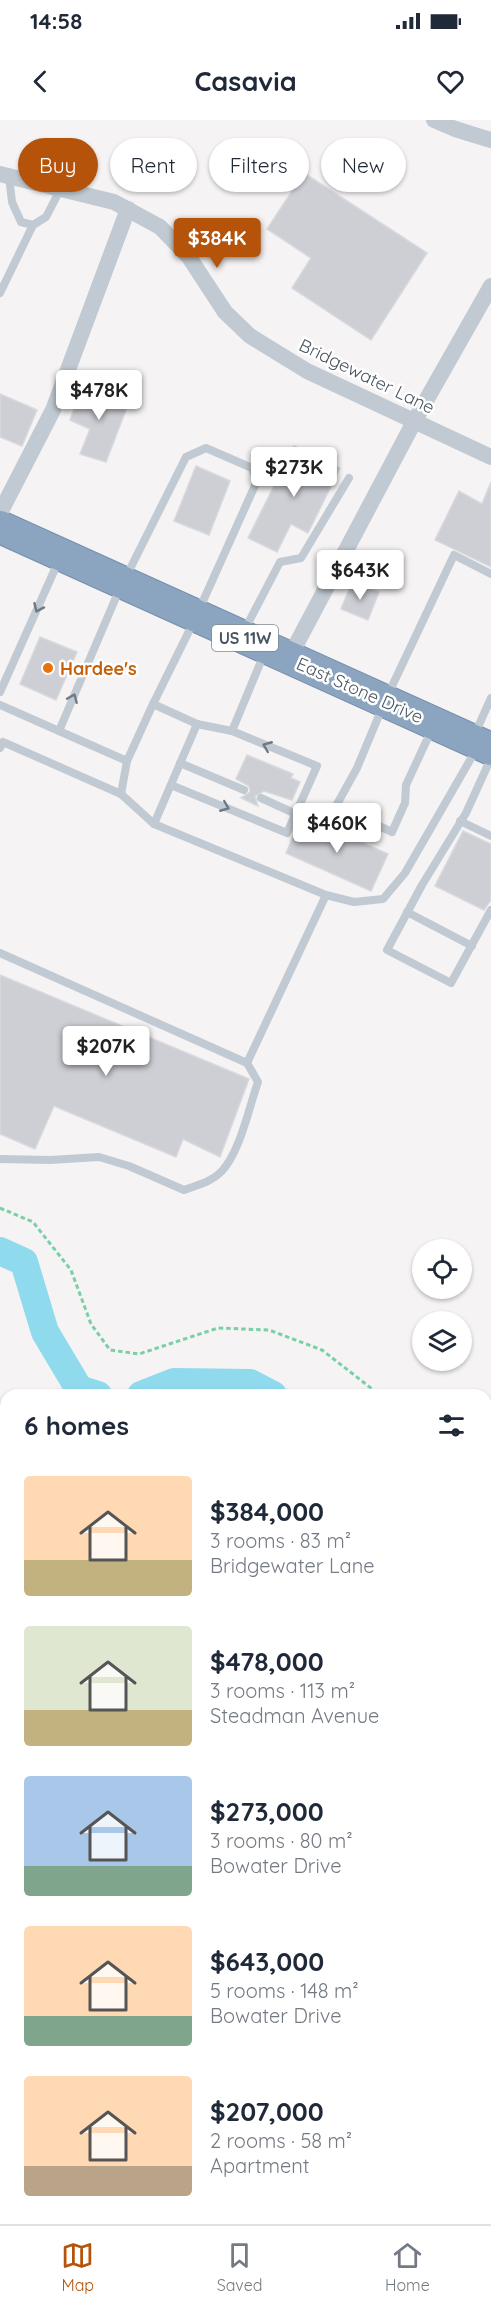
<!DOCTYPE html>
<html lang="en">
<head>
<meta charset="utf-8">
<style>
  :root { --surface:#fff; --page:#f2f2f3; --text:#1f2937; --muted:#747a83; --line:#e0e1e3; --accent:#b45309 }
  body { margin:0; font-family:Quicksand,sans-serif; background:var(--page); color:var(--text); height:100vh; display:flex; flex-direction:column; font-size:22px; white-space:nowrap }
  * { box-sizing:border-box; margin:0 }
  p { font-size:20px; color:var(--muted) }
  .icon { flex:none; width:33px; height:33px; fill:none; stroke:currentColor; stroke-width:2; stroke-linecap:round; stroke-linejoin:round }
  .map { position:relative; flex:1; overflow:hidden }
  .details { position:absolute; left:0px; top:1269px; width:492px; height:836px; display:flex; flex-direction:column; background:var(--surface); border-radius:18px 18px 0 0; box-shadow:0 2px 4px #0004 }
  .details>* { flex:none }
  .banner { position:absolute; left:18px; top:18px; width:456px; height:54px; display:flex; gap:12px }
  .controls { position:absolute; left:412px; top:1119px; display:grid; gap:12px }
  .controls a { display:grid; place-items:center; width:60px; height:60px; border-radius:50%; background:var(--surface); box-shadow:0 2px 4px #0004; font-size:30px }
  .price { position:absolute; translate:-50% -51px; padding:0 14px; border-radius:6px; background:#fff; color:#222; font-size:20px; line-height:39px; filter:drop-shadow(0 2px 3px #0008) }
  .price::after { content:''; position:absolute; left:50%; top:36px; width:18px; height:14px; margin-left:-9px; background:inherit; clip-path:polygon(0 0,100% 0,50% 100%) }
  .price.on { background:var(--accent); color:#fff }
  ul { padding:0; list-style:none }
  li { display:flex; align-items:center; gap:18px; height:150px; padding:0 24px }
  li span { display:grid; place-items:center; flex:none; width:168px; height:120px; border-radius:6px; color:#555 }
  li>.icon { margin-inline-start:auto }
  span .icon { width:72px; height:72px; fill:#fffc; stroke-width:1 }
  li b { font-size:26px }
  h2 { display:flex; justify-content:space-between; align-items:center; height:72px; padding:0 24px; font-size:26px }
  .pill { padding:0 21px; border-radius:27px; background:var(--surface); box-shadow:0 2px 4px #0004; font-size:21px; line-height:54px }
  .pill.on { background:var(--accent); color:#fff }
  .status { display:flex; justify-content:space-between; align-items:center; height:42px; padding:0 30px; background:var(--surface); direction:ltr }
  .status svg { height:16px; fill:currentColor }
  header { display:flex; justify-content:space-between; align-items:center; height:78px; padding:0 24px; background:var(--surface); font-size:27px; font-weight:800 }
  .dock { display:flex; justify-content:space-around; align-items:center; height:84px; border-top:2px solid var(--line); background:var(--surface); font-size:16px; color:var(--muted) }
  .dock a { display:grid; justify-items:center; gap:3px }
  .dock .on { color:var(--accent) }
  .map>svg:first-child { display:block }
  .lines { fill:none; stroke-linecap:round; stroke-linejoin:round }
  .river { stroke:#90daee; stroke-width:28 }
  .building { fill:#cdcfd5; stroke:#d7d9de; stroke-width:1.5 }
  .highway-casing { stroke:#7690ad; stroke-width:34 }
  .path { stroke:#7ad0a6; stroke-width:3; stroke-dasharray:4.5 3; stroke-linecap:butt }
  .lane { stroke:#c1cad2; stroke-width:8 }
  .street { stroke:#c1cad2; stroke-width:16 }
  .highway { stroke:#8ba5c1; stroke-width:32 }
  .oneway { stroke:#6e7983 }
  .food-dot { fill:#e8710a; stroke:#fff; stroke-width:2 }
  .labels { text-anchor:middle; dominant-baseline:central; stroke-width:5; stroke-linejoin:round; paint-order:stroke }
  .shield { fill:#fff; stroke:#808990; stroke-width:1.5 }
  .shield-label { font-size:16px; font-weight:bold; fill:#4a5661 }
  .street-label { font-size:18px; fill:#4a5661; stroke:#fff }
  .food-label { font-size:18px; font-weight:bold; fill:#c56008; stroke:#fff; text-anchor:start }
</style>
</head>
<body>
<div class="status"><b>14:58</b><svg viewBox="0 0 49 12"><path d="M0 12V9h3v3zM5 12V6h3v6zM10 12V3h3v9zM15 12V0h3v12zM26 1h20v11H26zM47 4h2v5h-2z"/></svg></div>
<header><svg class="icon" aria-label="back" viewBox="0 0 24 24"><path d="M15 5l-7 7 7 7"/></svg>Casavia<svg class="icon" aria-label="heart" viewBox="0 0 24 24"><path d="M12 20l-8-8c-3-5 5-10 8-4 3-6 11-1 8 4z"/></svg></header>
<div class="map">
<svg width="491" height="2104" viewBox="0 0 491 2104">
  <rect width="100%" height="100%" fill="#f5f3f3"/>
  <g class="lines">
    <g class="river">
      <path d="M0,1131l24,11 21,70 34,57 19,6"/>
      <path d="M141,1275l33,-13 76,1 23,12"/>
      <path d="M486,1662l5,3"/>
    </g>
  </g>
  <g class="building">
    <path d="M304,53l123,80 -56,87 -79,-52 19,-30 -44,-29z"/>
    <path d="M83,264l46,18 -23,60 -26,-8 10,-25 -20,-9z"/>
    <path d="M0,274l37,16 -15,36 -22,-9z"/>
    <path d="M294,326l46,22 -32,65 -17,-9 -14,28 -29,-14z"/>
    <path d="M196,346l34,15 -21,54 -35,-14z"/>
    <path d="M491,362v85l-56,-27 24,-49 23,13z"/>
    <path d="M352,462l27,10 -11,28 -27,-11z"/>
    <path d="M40,517l37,15 -21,48 -36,-16z"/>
    <path d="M247,635l46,19 -2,4 9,4 -8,18 -28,-9 -9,5 3,10 -17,-8 9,-6 -1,-6 -13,-7z"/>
    <path d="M302,696l86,38 -17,37 -85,-38z"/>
    <path d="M463,711l28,13v56l-7,10 -49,-24z"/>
    <path d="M0,855l249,104 -29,78 -37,-18 -7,18 -122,-51 -19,43 -35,-15z"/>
  </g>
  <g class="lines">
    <defs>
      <path id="highway" d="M0,407l491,222"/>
    </defs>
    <use href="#highway" class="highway-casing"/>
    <g class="path">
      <path d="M0,1088l33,14 38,48 20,54 19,26 29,4 79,-26 51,2 53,20 58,45"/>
      <path d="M486,1595l5,3"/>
    </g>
    <g class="lane">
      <path d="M9,56l3,26 9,20 12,3 13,-8 15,-29"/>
      <path d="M0,173l33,-68"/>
      <path d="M126,457l60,-120 20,-9 46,20 5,13 -58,129"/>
      <path d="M194,501l-41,83 44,20 35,7 32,-77"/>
      <path d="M244,511l36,-69 21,-4 48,-80"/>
      <path d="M0,572l59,-132"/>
      <path d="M0,585l59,26 61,-143"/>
      <path d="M432,609l-26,56 -1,18 -13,29 -56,-26 21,-38 28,-67 69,-146 37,19"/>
      <path d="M59,611l68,30"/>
      <path d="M474,616l17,-38"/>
      <path d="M0,628l3,-6 118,52 6,-33 26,-57"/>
      <path d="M491,638l-25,55 -44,72 -35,65 64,33 40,-73"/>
      <path d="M180,643l64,27"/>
      <path d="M171,665l116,48 30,-67 -85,-35"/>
      <path d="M121,674l33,30 172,71 -79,168"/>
      <path d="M261,678l35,16"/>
      <path d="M460,701l31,15"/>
      <path d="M154,704l43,-100"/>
      <path d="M326,775l28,7 29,-3 22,-26 72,-125"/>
      <path d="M407,792l65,34"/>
      <path d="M0,833l247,110 11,19c-9,25 -18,71 -37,90 -10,10 -24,13 -37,18l-55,-24 -30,-9 -49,3 -50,-1"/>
    </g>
    <g class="street">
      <path d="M434,0l21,9 36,11"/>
      <path d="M0,54l114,28 46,25 29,30 36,55 25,24 57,35 184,86"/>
      <path d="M0,393l53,-103 75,-201"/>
      <path d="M289,538l126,-238 76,-134"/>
    </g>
    <use href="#highway" class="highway"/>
  </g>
  <defs><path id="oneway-chevron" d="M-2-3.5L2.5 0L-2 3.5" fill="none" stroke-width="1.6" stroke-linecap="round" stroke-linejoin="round" transform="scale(1.5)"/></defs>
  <g class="oneway">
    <use href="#oneway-chevron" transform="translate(38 488) rotate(114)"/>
    <use href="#oneway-chevron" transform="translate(73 578) rotate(-67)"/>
    <use href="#oneway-chevron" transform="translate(267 626) rotate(-158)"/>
    <use href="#oneway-chevron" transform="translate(225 687) rotate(22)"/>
  </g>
  <circle class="food-dot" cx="48" cy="548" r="6"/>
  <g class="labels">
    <rect class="shield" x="212" y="505" width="66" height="26" rx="4.5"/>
    <g class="shield-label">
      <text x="245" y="518">US 11W</text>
    </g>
    <g class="street-label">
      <text transform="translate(367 256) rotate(26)">Bridgewater Lane</text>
      <text transform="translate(360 570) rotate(24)">East Stone Drive</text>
    </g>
    <g class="food-label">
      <text x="60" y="548">Hardee's</text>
    </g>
  </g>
</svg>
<div class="controls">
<a><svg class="icon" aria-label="locate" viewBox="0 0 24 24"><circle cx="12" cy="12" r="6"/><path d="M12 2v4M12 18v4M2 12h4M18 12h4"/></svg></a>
<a><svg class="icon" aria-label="layers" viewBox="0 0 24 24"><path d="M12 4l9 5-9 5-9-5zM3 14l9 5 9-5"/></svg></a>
</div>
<b class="price on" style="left:217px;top:149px">$384K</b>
<b class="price" style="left:99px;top:301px">$478K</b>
<b class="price" style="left:294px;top:378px">$273K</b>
<b class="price" style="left:360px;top:481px">$643K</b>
<b class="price" style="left:337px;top:734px">$460K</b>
<b class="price" style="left:106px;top:957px">$207K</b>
<div class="banner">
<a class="pill on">Buy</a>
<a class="pill">Rent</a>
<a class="pill">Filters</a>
<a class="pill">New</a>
</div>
<section class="details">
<h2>6 homes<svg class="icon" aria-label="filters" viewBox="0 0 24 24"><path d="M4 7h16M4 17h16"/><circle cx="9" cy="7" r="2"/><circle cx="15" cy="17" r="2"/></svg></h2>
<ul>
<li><span style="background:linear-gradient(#ffd9b3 70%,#c2b280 0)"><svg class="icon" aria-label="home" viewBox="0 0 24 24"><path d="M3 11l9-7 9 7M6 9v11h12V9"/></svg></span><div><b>$384,000</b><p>3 rooms · 83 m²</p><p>Bridgewater Lane</p></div></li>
<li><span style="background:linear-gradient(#dfe7d0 70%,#c2b280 0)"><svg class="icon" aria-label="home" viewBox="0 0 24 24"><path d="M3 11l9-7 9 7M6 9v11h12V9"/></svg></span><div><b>$478,000</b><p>3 rooms · 113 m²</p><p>Steadman Avenue</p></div></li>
<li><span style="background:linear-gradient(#a9c7e8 75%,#7fa58c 0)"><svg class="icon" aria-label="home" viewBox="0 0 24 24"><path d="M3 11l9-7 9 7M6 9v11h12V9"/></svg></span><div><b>$273,000</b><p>3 rooms · 80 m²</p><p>Bowater Drive</p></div></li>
<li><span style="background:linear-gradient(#ffd9b3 75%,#7fa58c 0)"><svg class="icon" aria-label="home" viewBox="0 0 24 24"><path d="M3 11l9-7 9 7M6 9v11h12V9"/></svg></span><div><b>$643,000</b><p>5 rooms · 148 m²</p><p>Bowater Drive</p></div></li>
<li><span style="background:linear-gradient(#ffd9b3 75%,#b9a48a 0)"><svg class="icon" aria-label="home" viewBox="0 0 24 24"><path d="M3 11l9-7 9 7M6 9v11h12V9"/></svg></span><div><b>$207,000</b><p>2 rooms · 58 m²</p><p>Apartment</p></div></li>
</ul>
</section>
</div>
<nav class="dock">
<a class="on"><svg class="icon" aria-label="map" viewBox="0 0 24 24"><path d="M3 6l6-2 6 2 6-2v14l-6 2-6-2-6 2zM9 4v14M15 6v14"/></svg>Map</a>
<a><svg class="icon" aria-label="saved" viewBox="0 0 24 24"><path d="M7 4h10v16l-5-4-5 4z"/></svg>Saved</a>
<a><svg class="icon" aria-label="home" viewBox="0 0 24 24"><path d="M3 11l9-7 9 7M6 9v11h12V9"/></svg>Home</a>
</nav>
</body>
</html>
